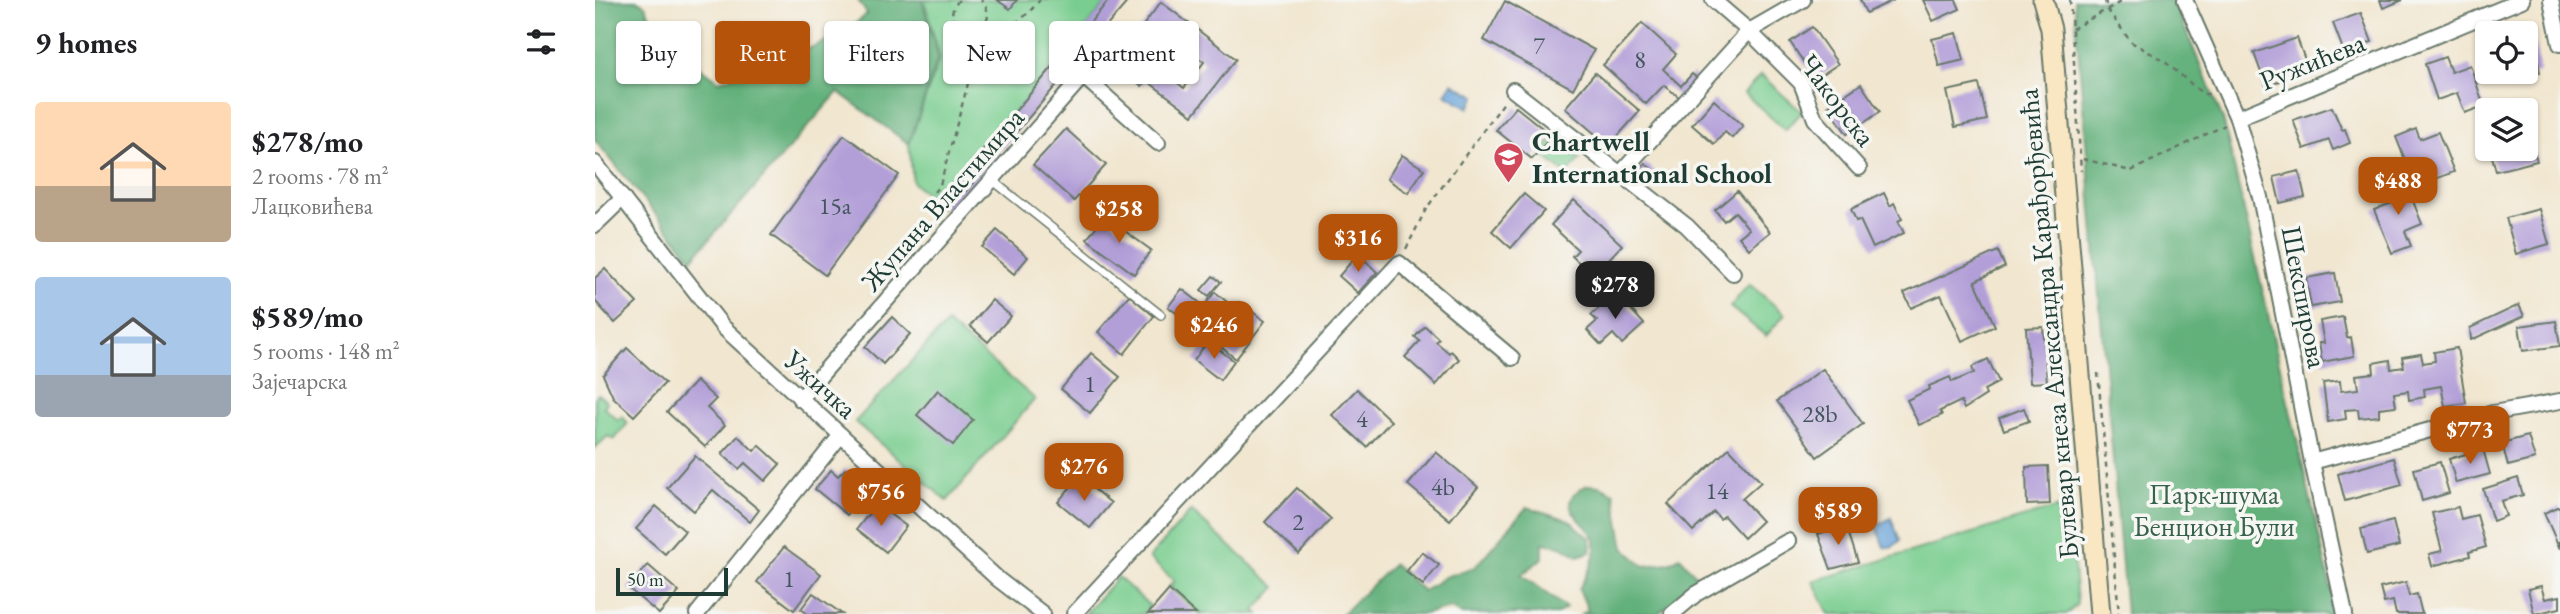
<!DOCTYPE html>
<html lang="en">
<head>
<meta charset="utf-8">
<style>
  :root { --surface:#fff; --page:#f6f6f6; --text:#202124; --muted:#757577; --accent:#b45309 }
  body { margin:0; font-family:"EB Garamond",serif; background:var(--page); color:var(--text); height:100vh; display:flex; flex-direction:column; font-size:26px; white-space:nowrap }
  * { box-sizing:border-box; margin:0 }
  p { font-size:23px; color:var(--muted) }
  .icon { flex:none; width:38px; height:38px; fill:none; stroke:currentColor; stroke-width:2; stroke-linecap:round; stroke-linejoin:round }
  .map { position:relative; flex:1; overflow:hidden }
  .details { display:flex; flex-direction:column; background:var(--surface); width:595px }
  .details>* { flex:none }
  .top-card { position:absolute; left:21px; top:21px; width:665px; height:63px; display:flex; gap:14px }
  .fabs { position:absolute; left:1880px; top:21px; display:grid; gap:14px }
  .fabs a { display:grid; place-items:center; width:63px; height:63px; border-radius:7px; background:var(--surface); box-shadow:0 2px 5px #0004; font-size:35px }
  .scale { position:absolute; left:21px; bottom:18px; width:112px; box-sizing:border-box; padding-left:7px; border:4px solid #1f3d34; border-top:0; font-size:19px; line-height:24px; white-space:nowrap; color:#1f3d34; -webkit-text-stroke:5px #f6f6f2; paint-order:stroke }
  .price { position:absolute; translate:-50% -60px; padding:0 16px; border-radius:14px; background:var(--accent); color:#fff; font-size:23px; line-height:46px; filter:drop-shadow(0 2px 4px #0008) }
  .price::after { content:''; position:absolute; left:50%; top:42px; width:21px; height:16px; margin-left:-10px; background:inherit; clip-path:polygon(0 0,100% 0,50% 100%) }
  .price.current { background:#222; color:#fff }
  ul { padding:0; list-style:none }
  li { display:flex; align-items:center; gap:21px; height:175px; padding:0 35px }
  li span { display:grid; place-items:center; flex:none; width:196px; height:140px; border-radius:7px; color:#555 }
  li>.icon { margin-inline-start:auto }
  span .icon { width:84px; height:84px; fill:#fffc; stroke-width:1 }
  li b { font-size:30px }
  h2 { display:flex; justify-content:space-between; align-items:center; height:84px; padding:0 35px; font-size:30px }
  .tag { padding:0 24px; border-radius:7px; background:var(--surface); box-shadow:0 2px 5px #0004; font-size:24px; line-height:63px }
  .tag.current { background:var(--accent); color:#fff }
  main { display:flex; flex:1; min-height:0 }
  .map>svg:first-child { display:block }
  .green { fill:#79cd8f; stroke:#4c8562; stroke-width:2 }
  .forest { fill:#62b07a; stroke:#407657; stroke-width:2 }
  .water { fill:#6aa4d9; stroke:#447086; stroke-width:2 }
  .building { fill:#b29fd8; fill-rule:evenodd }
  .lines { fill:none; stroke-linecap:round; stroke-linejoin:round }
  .lane-casing { stroke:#68786a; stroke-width:10 }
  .street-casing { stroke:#68786a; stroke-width:18 }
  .secondary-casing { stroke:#68786a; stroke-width:23 }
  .path { stroke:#68786a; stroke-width:2.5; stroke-dasharray:5 5; stroke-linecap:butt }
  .lane { stroke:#fff; stroke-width:7 }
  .street { stroke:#fff; stroke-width:14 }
  .secondary { stroke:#f9e7c3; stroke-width:19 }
  .labels { text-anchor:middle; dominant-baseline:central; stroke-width:7; stroke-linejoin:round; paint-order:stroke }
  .number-label { font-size:24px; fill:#44565d }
  .street-label { font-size:28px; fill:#1f3d34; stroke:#f6f6f2 }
  .poi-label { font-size:28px; font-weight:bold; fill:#1f3d34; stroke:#f6f6f2; text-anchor:start }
  .park-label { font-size:28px; fill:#36614b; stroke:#f6f6f2 }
</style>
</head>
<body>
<main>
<section class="details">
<h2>9 homes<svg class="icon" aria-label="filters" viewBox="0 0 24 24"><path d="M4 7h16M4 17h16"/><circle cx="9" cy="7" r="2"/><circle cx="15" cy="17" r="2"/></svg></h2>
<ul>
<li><span style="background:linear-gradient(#ffd9b3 60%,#b9a48a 0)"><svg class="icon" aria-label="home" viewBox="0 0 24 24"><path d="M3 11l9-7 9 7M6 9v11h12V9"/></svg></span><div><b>$278/mo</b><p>2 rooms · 78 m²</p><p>Лацковићева</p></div></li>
<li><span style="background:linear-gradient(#a9c7e8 70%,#9aa5b1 0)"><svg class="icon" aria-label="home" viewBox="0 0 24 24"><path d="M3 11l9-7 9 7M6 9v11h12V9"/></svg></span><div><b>$589/mo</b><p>5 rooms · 148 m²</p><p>Зајечарска</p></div></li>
</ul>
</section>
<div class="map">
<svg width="1965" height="614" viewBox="0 0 1965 614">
  <rect width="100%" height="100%" fill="#f6f6f2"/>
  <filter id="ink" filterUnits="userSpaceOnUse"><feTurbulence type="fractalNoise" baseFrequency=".0143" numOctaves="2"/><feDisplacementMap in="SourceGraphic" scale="14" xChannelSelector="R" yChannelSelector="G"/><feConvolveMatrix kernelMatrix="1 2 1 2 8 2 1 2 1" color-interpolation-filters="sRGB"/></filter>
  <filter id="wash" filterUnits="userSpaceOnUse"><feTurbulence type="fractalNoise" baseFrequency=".00686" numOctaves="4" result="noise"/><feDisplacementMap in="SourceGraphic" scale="28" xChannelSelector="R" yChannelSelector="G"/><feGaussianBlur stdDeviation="1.57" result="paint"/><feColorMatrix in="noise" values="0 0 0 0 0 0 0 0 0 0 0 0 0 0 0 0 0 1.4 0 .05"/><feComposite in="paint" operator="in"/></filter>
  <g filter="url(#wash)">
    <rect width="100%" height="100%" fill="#f1e6cf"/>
    <g class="green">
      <path d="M329,0h185l-171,203 -25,-20 -4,-39 31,-87z"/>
      <path d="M1166,75l41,37 -17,18 -41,-37z"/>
      <path d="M959,138l26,21 -13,15 -26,-20z"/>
      <path d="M1154,284l36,30 -19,22 -36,-29z"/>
      <path d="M352,323l88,76 -88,102 -92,-79z"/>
      <path d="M3,394l9,8 -3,5 14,13 4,-4 6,7 -14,17 -6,-4 -13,12v-50z"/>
      <path d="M1474,504l8,100 -10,10h-238l-16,-33z"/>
      <path d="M596,511l85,76 -21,23 4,4h-59l-31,-27 5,-6 -25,-23z"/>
      <path d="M523,577l32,29 -7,8h-58z"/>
    </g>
    <g class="forest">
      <path d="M0,0h41l9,5 13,30 61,46c46,-17 112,-34 148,-67l-9,-14h64l16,57 -29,87 -71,-52 -146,167 -97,-119z"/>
      <path d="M1479,0h99l50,119 114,495h-211z"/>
      <path d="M993,485l12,1 14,7 10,55 20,18 25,-3 11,-6 21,24 -44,33h-76l7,-4 -9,-21c8,-15 18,-30 16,-48 -2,-17 -50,-36 -7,-56z"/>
      <path d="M932,507l42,13 22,19 -1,13 -12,4 -17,-10 -18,-3v15l-22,17 45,33 -9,6h-97l-8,-6 -29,6h-81l52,-50 29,27 22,-14 30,-10z"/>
    </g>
    <g class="water">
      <path d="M857,83l24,13 -7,12 -24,-14z"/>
      <path d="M1296,518l9,23 -9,7 -7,-1 -8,-21z"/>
    </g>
    <g id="blocks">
      <g class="building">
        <path d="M402,0h20l-7,9z"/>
        <path d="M514,0h20l-180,211 -11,-8z"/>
        <path d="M1265,0h34l-28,13z"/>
        <path d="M1328,0h33l4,9 -27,12z"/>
        <path d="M1785,0h23l-20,8z"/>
        <path d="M910,1l89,49 -21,39 -89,-49z"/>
        <path d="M566,2l75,57 -43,56 -47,-35 -4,6 -22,-17 4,-5 -12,-10 14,-18 6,4zM568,31l41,31 -20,26 -40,-32z"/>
        <path d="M1766,13l11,29 -28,10 -11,-29z"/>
        <path d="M1047,23l34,31 -13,15 18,17 11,-12 6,5 -18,19 -16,-13 -18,19 -43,-39z"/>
        <path d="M1217,27l26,37 -23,15 -25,-37z"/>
        <path d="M1362,33l7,27 -25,6 -7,-27z"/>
        <path d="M1702,38l12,33 -43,15 -12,-33z"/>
        <path d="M1940,45l5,27 -29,5 -1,-5h15v-25z"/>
        <path d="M1850,57l6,15 19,-7 14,41 -19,7 -8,-20 -20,7 -12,-36z"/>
        <path d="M1000,73l45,38 -31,35 -44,-38z"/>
        <path d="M1266,84l19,28 -33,22 -19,-28z"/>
        <path d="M1384,84l8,36 -32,7 -8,-36z"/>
        <path d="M1119,100l29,26 -11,12 -7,-6 -11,12 -22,-19z"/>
        <path d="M921,107l36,29 -20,23 -36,-29z"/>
        <path d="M1737,107l10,23 3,-1 5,14 -17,7 -4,-10 -25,9 -11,-29z"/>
        <path d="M1930,121l12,40 -41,10 -6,-22h35z"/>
        <path d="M471,129l40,36 -32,36 -41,-36z"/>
        <path d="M1821,129l4,10 18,-7 16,40 -19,7 -4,-12 -20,8 -15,-38z"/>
        <path d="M249,135l55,40 -74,100 -54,-40z"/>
        <path d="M807,155l22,14 -16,24 -21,-14z"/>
        <path d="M1050,163l13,12 -8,10 -14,-12z"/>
        <path d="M1704,171l6,26 -25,6 -6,-26z"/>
        <path d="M1810,181l17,43 -17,7 6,15 -19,7 -18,-43 18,-7 -5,-14z"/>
        <path d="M1142,191l33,41 -21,17 -10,-12 10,-8 -14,-17 -11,9 -9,-11z"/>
        <path d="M1289,193l6,13 4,-3 8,16 -4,2 6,12 -31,15 -13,-28 -4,1 -5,-12z"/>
        <path d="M929,194l20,17 -33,37 -19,-17z"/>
        <path d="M979,200l48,45 -29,31 -21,-20 6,-6 -27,-25z"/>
        <path d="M1944,209l10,35 -33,10 -10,-36z"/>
        <path d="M509,216l47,34 -17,24 -47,-35z"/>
        <path d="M402,230l31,27 -14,17 -32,-27z"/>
        <path d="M1403,251l7,16 -30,14 20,45 -33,15 -21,-46 -30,13 -7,-15z"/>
        <path d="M763,254l19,18 -19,21 -19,-17z"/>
        <path d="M10,269l32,34 -22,20 -20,-22v-23z"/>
        <path d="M1740,273l5,29 -29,5 -5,-29z"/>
        <path d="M618,276l8,6 -12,14 -8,-6z"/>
        <path d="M587,289l18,14 -14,17 -18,-13z"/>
        <path d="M620,292l12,10 -25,31 -12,-9z"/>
        <path d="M1021,293l28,31 -22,20 -9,-10 -12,11 -14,-15 10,-9 -6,-6z"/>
        <path d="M534,295l25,21 -30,38 -26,-22z"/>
        <path d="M397,300l19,16 -23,26 -18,-16z"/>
        <path d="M644,302l26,19 -29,38 -25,-20z"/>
        <path d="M1924,305l5,11 -53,24 -1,-12z"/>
        <path d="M297,317l18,17 -27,30 -18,-17z"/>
        <path d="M1748,317l4,21 4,-1 3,19 -32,6 -3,-19h5l-4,-22z"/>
        <path d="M1961,321l4,25 -37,5 -4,-25z"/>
        <path d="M830,326l14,13 -3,3 13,11 2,-2 8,8 -23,26 -31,-28 15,-16 -5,-4z"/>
        <path d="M1448,327l4,55 -17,1 -4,-55z"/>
        <path d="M613,341l26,20 -14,19 -26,-20z"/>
        <path d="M32,348l38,35 -31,33 -21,-19 -10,-22z"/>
        <path d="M1862,348l9,55 -21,3 -4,-20 -17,3 1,8 -16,3 -1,-9 -14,2 2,13 -17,2v8l-20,2 -1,-9 -13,1 1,9 -18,3 -5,-39 17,-2 1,10 17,-2 -2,-14 18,-2 -1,-10 17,-3 1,9 13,-2 -2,-10 19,-3 2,9 12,-2 -1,-9z"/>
        <path d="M496,353l29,24 -30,36 -29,-24z"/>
        <path d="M1393,359l11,23 -15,8 2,5 -22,14 -3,-8 -21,10 2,4 -23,10 -12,-25 23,-11 -1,-3 21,-9 2,5 22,-9 -2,-6z"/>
        <path d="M1228,369l40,55 -46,33 -40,-56z"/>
        <path d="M101,381l20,18 -9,9 18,17 -20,22 -38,-35z"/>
        <path d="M762,389l34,32 -24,26 -35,-32z"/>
        <path d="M343,390l35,30 -20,25 -36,-30z"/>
        <path d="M1429,408l5,13 -25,9 -5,-12z"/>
        <path d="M143,436l16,15 5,-6 21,19 -15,17 -20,-18 -6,6 -17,-15z"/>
        <path d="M1933,436l7,23 -27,7 -6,-23z"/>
        <path d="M1134,448l32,34 -19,17 20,22 -18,17 -20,-22 -4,3 -6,-7 -21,19 -25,-27z"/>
        <path d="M1888,449l7,25 -34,9 -7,-24z"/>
        <path d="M841,452l42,35 -28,33 -42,-35z"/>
        <path d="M100,456l64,54 -9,12 -37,-32 -19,21 -27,-23z"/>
        <path d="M1799,458l8,27 -57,16 -7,-27z"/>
        <path d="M1845,462l9,31 -27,8 -8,-32z"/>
        <path d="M1453,466l2,38 -23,1 -1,-38z"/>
        <path d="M250,469l24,19 -22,27 -32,-26 16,-19 7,6z"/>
        <path d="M484,477l32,26 -21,25 -32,-26z"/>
        <path d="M1923,478l5,17 -22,6 5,15 -13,5 -10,-32z"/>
        <path d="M702,488l34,31 -32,35 -34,-32z"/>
        <path d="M281,504l30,22 -20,26 -29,-23z"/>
        <path d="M61,506l29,25 -20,23 -29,-25z"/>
        <path d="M1965,506v43l-16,-36z"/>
        <path d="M1863,507l3,12 16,-4 9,32 -17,5 1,4 -38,10 -3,-12 13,-3 -10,-38z"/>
        <path d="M1798,521l6,25 -32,8 -6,-25z"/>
        <path d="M1251,525l12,37 -27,7 -13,-35z"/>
        <path d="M189,547l37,27 -27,36 -37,-28z"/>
        <path d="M827,552l17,13 -16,20 -17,-13z"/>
        <path d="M53,565l31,27 -20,22 -31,-26z"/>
        <path d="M1811,582l3,14 8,-2 5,20h-26l-3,-13 -9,2 -4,-15z"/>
        <path d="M1946,586l4,13 15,-3v12l-26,6 -6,-25z"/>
        <path d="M574,590l27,24h-48z"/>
        <path d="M218,593l29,21h-34l-7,-5z"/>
      </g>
    </g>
  </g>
  <g filter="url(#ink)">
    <use href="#blocks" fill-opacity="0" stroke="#68786a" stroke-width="2"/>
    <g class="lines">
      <defs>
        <path id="lane" d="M397,180l169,135"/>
        <g id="street">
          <path d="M1118,0l36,31 52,52 14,36 44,49"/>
          <path d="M1590,0l52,118 23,79 52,265 33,152"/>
          <path d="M1956,0l9,44"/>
          <path d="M918,90l174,136 46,47"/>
          <path d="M1642,118l285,-118"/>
          <path d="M0,163l128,164 276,253 44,34"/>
          <path d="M1025,174l129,-143 54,-31"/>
          <path d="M0,225l28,-27"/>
          <path d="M205,399l283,-323 75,67"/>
          <path d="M1717,462l181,-49 67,-12"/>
          <path d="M102,614l144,-179"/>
          <path d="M479,614l325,-351 113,95"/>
          <path d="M1077,614l24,-20 92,-53"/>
        </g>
        <path id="secondary" d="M1448,0l8,29 49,585"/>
      </defs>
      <use href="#lane" class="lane-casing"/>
      <use href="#street" class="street-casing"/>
      <use href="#secondary" class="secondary-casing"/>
      <g class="path">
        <path d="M364,0c-31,37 53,37 22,0"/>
        <path d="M1475,0l11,171"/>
        <path d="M1510,0l2,9 24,33 32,18 40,34h8"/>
        <path d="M391,23c25,10 38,-5 54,-23"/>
        <path d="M1477,29l52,-29"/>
        <path d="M1488,159l48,12 94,-46"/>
        <path d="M347,198l-8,-6 6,-7 45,-163"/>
        <path d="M811,249l20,-40 79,-108"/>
        <path d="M1503,373l21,241"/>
      </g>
      <use href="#lane" class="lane"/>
      <use href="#street" class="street"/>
      <use href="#secondary" class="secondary"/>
    </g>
  </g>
  <defs>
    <symbol id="school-pin" viewBox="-11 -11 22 30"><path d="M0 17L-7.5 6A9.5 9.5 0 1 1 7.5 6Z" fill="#d1495b" stroke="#f6f6f2"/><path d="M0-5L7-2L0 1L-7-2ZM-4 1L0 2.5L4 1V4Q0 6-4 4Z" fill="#fff"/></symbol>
  </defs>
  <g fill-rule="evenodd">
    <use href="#school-pin" x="896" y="140" width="35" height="47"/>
  </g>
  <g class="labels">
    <g class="number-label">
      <text x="944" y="45">7</text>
      <text x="1045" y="59">8</text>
      <text x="240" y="205">15a</text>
      <text x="495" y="383">1</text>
      <text x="1225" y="413">28b</text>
      <text x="767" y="418">4</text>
      <text x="848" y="486">4b</text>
      <text x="1122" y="490">14</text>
      <text x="703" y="521">2</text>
      <text x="194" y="578">1</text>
    </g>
    <g class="street-label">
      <text transform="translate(1717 61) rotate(-22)">Ружићева</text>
      <text transform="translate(1243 100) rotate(53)">Чакорска</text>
      <text transform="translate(347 199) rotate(-49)">Жупана Властимира</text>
      <text transform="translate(1710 297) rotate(79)">Шекспирова</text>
      <text transform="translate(1453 324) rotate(-95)">Булевар кнеза Александра Карађорђевића</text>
      <text transform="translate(226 384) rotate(42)">Ужичка</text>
    </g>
    <g class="poi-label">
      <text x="937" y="141">Chartwell<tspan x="937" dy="32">International School</tspan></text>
    </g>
    <g class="park-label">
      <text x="1619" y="494">Парк-шума<tspan x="1619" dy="32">Бенцион Були</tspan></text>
    </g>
  </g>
</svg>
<div class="fabs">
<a><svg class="icon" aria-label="locate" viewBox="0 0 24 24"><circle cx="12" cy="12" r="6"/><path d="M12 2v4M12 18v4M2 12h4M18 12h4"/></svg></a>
<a><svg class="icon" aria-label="layers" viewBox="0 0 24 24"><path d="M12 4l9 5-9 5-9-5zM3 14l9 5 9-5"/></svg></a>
</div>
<div class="scale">50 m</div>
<b class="price" style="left:1803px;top:217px">$488</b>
<b class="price" style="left:524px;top:245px">$258</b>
<b class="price" style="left:763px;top:274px">$316</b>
<b class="price current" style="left:1020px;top:321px">$278</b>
<b class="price" style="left:619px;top:361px">$246</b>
<b class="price" style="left:1875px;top:466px">$773</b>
<b class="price" style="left:489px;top:503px">$276</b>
<b class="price" style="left:286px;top:528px">$756</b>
<b class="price" style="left:1243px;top:547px">$589</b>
<div class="top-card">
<a class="tag">Buy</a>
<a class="tag current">Rent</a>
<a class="tag">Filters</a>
<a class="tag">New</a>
<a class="tag">Apartment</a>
</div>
</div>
</main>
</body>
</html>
